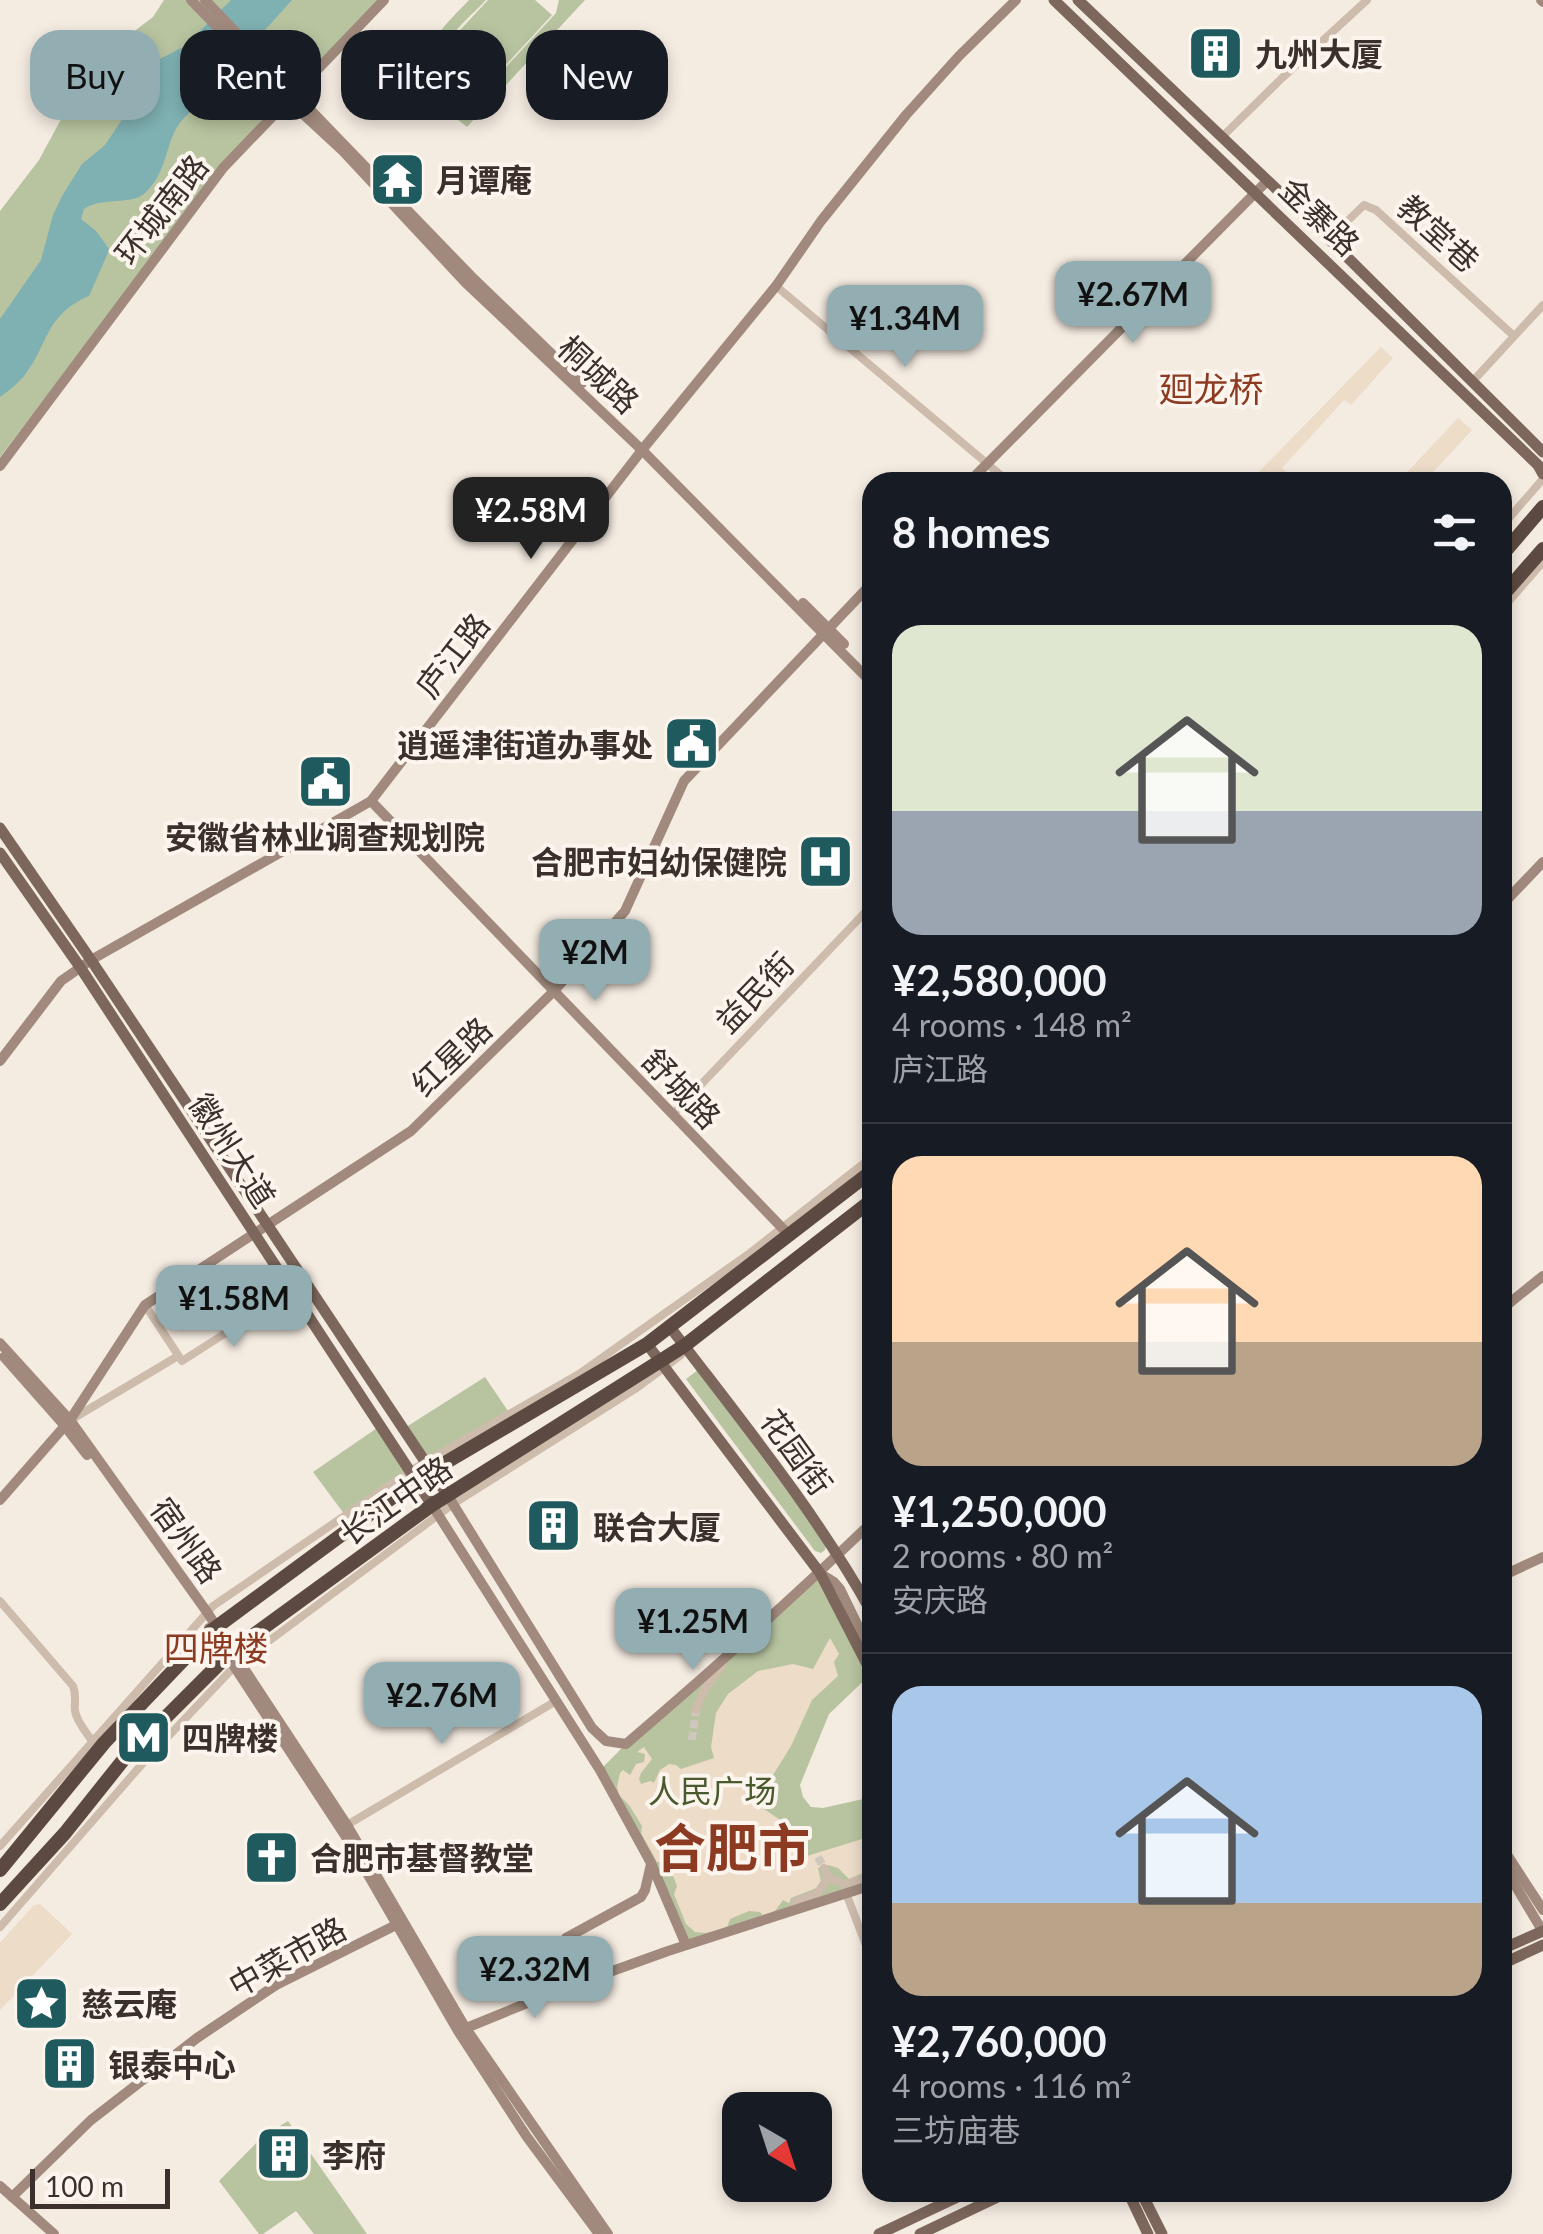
<!DOCTYPE html>
<html lang="en">
<head>
<meta charset="utf-8">
<style>
  :root { --surface:#171b24; --page:#242831; --text:#f1f3f6; --muted:#9ea1a6; --line:#363941; --accent:#92aeb2 }
  body { margin:0; font-family:Lato,"Noto Sans SC",sans-serif; background:var(--page); color:var(--text); height:100vh; display:flex; flex-direction:column; font-size:38px; white-space:nowrap }
  * { box-sizing:border-box; margin:0 }
  p { font-size:32px; color:var(--muted) }
  .icon { flex:none; width:55px; height:55px; fill:none; stroke:currentColor; stroke-width:2; stroke-linecap:round; stroke-linejoin:round }
  .map { position:relative; flex:1; overflow:hidden }
  .drawer { position:absolute; left:862px; top:472px; width:650px; height:1730px; display:flex; flex-direction:column; background:var(--surface); border-radius:30px; box-shadow:0 5px 15px #0003 }
  .drawer>* { flex:none }
  .guide { position:absolute; left:30px; top:30px; width:682px; height:90px; display:flex; gap:20px }
  .needle { width:65px; rotate:141deg }
  .fabs { position:absolute; left:722px; top:2092px; display:grid; gap:20px }
  .fabs a { display:grid; place-items:center; width:110px; height:110px; border-radius:20px; background:var(--surface); box-shadow:0 5px 15px #0003; font-size:50px }
  .scale { position:absolute; left:30px; bottom:25px; width:140px; box-sizing:border-box; padding-left:10px; border:5px solid #3b302b; border-top:0; font-size:28px; line-height:35px; white-space:nowrap; color:#3b302b; -webkit-text-stroke:8px #fbf5ee; paint-order:stroke }
  .price { position:absolute; translate:-50% -85px; padding:0 22px; border-radius:20px; background:var(--accent); color:#111; font-size:32px; line-height:65px; filter:drop-shadow(0 2px 5px #0008) }
  .price::after { content:''; position:absolute; left:50%; top:60px; width:30px; height:22px; margin-left:-15px; background:inherit; clip-path:polygon(0 0,100% 0,50% 100%) }
  .price.current { background:#222; color:#fff }
  ul { padding:0; list-style:none }
  li { display:grid; align-content:center; gap:20px; height:530px; padding:0 30px }
  li+li { border-top:2px solid var(--line) }
  li span { display:grid; place-items:center; height:310px; border-radius:30px; color:#555 }
  li>.icon { margin-inline-start:auto }
  span .icon { width:180px; height:180px; fill:#fffc; stroke-width:1 }
  li b { font-size:42px }
  h2 { display:flex; justify-content:space-between; align-items:center; height:120px; padding:0 30px; font-size:42px }
  .chip { padding:0 35px; border-radius:30px; background:var(--surface); box-shadow:0 5px 15px #0003; font-size:35px; line-height:90px }
  .chip.current { background:var(--accent); color:#111 }
  .map>svg:first-child { display:block }
  .green { fill:#b8c4a0 }
  .plaza { fill:#ecdcc8 }
  .water { fill:#7fb0b2 }
  .lines { fill:none; stroke-linecap:round; stroke-linejoin:round }
  .street-tunnel { stroke:#cfc6bd; stroke-width:8; stroke-dasharray:8 4; stroke-linecap:butt }
  .street { stroke:#cdbbac; stroke-width:8 }
  .secondary { stroke:#a18a7d; stroke-width:10 }
  .primary { stroke:#7d675c; stroke-width:11 }
  .highway { stroke:#5c4a42; stroke-width:14 }
  .secondary-bridge { stroke:#a18a7d; stroke-width:10 }
  .labels { text-anchor:middle; dominant-baseline:central; stroke-width:8; stroke-linejoin:round; paint-order:stroke }
  .poi-label { font-size:32px; font-weight:bold; fill:#3b302b; stroke:#fbf5ee; text-anchor:start }
  .street-label { font-size:32px; fill:#3b302b; stroke:#fbf5ee }
  .park-label { font-size:32px; fill:#4a5a2e; stroke:#fbf5ee }
  .neighbourhood-label { font-size:35px; fill:#8c3b22; stroke:#fbf5ee }
  .town-label { font-size:52px; font-weight:bold; fill:#8c3b22; stroke:#fbf5ee }
</style>
</head>
<body>
<div class="map">
<svg width="1543" height="2234" viewBox="0 0 1543 2234">
  <rect width="100%" height="100%" fill="#f4ebe1"/>
  <g class="green">
    <path d="M164,0h216l-108,113 -162,200 -110,144v-246l39,-51 48,-89 24,-22 42,-32z"/>
    <path d="M469,0h17c-12,13 -36,33 -42,48 -11,32 26,49 50,32l62,-67 3,-13h26l-118,127 -10,-8 18,-19c-33,-4 -56,-31 -38,-63 8,-14 22,-26 32,-37z"/>
    <path d="M488,0h47l17,15 -61,66 -42,-39z"/>
    <path d="M698,1370l128,174 -1,6 -4,3 -6,-2 -129,-172z"/>
    <path d="M485,1377l25,37 -84,49 -23,-34z"/>
    <path d="M380,1426l30,45 -65,44 -32,-43z"/>
    <path d="M820,1573l52,100 -43,41 -29,71 3,12 8,10 12,1 49,-11v88l-186,60 -86,-175 26,-26z"/>
    <path d="M288,2121l79,113h-53l-18,-23 -33,23h-4l-40,-53 43,-44z"/>
  </g>
  <g class="plaza">
    <path d="M1381,347l12,11 -42,47 -7,-5 -62,68 16,14h-49z"/>
    <path d="M1458,418l14,12 -48,52h-26z"/>
    <path d="M830,1638l9,16 -5,8 4,14 -26,24 -21,46 -18,29 -11,28 2,6 22,15 11,14 10,18 65,-20v33l-23,10 -11,-11 -10,-3 -10,3 3,14 -2,5 -28,11 -2,5 -6,-3 -8,11 -11,6 -4,-5 -11,-1 -19,8 -3,9 -21,5 -11,-1 -9,-8 -12,-30 3,-8 -3,-8 -7,-11 -5,-5h-5l-16,-29 1,-7 -13,-21 -10,-10 -2,-8 3,-14 3,-3 7,5 6,-11 8,-2 1,-8 -8,-2 7,-5 8,12 -11,14 -2,6 2,5 9,-3 4,2 6,-13 9,-6 7,1 5,4 33,-11 -3,-11 5,-34 12,-19 30,-23 35,-7 20,5z"/>
    <path d="M40,1904l32,30 -72,76v-67l33,-37z"/>
  </g>
  <path class="water" d="M231,0h61l-100,111c-30,21 -19,56 -47,82 -15,13 -41,3 -61,16l-3,10 15,12 13,18 -2,6 -18,41c-44,18 -41,50 -65,80 -7,8 -15,15 -24,21v-78l41,-59 12,-45 9,-19 20,-32 23,-19 16,-24 23,-45 12,-15 29,-15z"/>
  <g class="lines">
    <g class="street-tunnel">
      <path d="M692,1740l4,-30"/>
      <path d="M818,1857l6,11"/>
    </g>
    <g class="street">
      <path d="M1226,133l55,-54 86,-79"/>
      <path d="M1329,239l35,-34 12,5 138,126"/>
      <path d="M776,286l233,196"/>
      <path d="M1473,381l70,-76"/>
      <path d="M1502,526l41,-47"/>
      <path d="M1502,609l41,-47"/>
      <path d="M673,1114l199,-209"/>
      <path d="M145,1305l37,56 61,-39 -6,-10 48,-32"/>
      <path d="M74,1418l104,-62"/>
      <path d="M0,1601l73,85c4,10 1,15 2,25 2,11 11,21 17,30"/>
      <path d="M696,1710l9,-21 18,-25"/>
      <path d="M347,1825l209,-124"/>
      <path d="M0,1846l213,-240 197,-135 169,-97 171,-121 122,-96"/>
      <path d="M824,1868l4,9 16,7 19,-5 9,2"/>
      <path d="M846,1893l26,68"/>
      <path d="M792,1911l4,-10 21,-7 11,-17"/>
      <path d="M0,1927l143,-164 91,-96 219,-163 185,-117 43,-32"/>
    </g>
    <g class="secondary">
      <path d="M1541,0l2,2"/>
      <path d="M296,95l175,181 111,107"/>
      <path d="M290,102l53,49 122,131 177,168 230,233"/>
      <path d="M0,466l223,-298 161,-168"/>
      <path d="M969,482l298,-301"/>
      <path d="M803,603l41,41"/>
      <path d="M371,801l419,435"/>
      <path d="M1502,905l41,-43"/>
      <path d="M0,1061l61,-80 30,-21 280,-159 271,-351 134,-164 45,-65 85,-106 53,-59 57,-56"/>
      <path d="M1502,1309l41,-33"/>
      <path d="M0,1343l70,77 137,192 140,213 118,202 143,207"/>
      <path d="M4,1357l60,68 23,30"/>
      <path d="M448,1496l144,232 14,13 20,3c84,-72 166,-145 246,-222"/>
      <path d="M0,1500l70,-80 75,-115 266,-174 143,-140 71,-80 59,-130 188,-198"/>
      <path d="M432,1505l168,265 51,93 35,82"/>
      <path d="M821,1574l13,8 6,7 32,66"/>
      <path d="M1502,1576l41,-19"/>
      <path d="M209,1628l139,212"/>
      <path d="M1502,1847l41,63"/>
      <path d="M359,1859l99,172 69,106 72,97"/>
      <path d="M1502,1863l41,69"/>
      <path d="M580,1983c-11,-11 -19,-30 -14,-45l75,-41 4,-7 6,-26"/>
      <path d="M459,2031l95,-39 114,-41 204,-66"/>
      <path d="M0,2186l54,48"/>
      <path d="M12,2197l79,-77 106,-82 79,-53 124,-62"/>
    </g>
    <g class="primary">
      <path d="M1054,0l484,465 5,9"/>
      <path d="M1078,0l251,239 214,213"/>
      <path d="M0,828l91,132 357,536"/>
      <path d="M0,853l80,114 352,538"/>
      <path d="M670,1327c69,91 147,186 202,286"/>
      <path d="M647,1344l173,229 52,101"/>
      <path d="M1502,1949l41,-18"/>
      <path d="M1502,1964l41,-19"/>
      <path d="M1128,2192l20,42"/>
      <path d="M1141,2192l21,42"/>
      <path d="M879,2234l89,-42"/>
      <path d="M920,2234l88,-42"/>
    </g>
    <g class="highway">
      <path d="M1502,555l41,-48"/>
      <path d="M1502,596l41,-47"/>
      <path d="M0,1870l104,-127 107,-112 205,-151 231,-136 225,-173"/>
      <path d="M0,1904l65,-71 59,-74 109,-109 199,-145 252,-159 188,-146"/>
    </g>
    <g class="secondary-bridge">
      <path d="M191,0l99,102"/>
      <path d="M205,0l91,95"/>
    </g>
  </g>
  <defs>
    <symbol id="building-square" viewBox="-11 -11 22 22"><rect x="-9" y="-9" width="18" height="18" rx="4" fill="#1f5a5e" stroke="#fbf5ee"/><path d="M-4-6H4V6H1V3H-1V6H-4ZM-2.5-4.3h1.7v1.8h-1.7ZM.8-4.3h1.7v1.8H.8ZM-2.5-1h1.7V.8h-1.7ZM.8-1h1.7V.8H.8Z" fill="#fff"/></symbol>
    <symbol id="temple-square" viewBox="-11 -11 22 22"><rect x="-9" y="-9" width="18" height="18" rx="4" fill="#1f5a5e" stroke="#fbf5ee"/><path d="M0-6L5-2H3V0L6.5 2.5H4V6H1.5V3h-3V6H-4V2.5H-6.5L-3 0V-2H-5Z" fill="#fff"/></symbol>
    <symbol id="civic-square" viewBox="-11 -11 22 22"><rect x="-9" y="-9" width="18" height="18" rx="4" fill="#1f5a5e" stroke="#fbf5ee"/><path d="M-.6-6.5H3V-4.5H.6V-3L4-1V1h2V6H-6V1h2V-1L-.6-3ZM-1.2 2.5V6h2.4V2.5Z" fill="#fff"/></symbol>
    <symbol id="hospital-square" viewBox="-11 -11 22 22"><rect x="-9" y="-9" width="18" height="18" rx="4" fill="#1f5a5e" stroke="#fbf5ee"/><path d="M-5-5h3v3.5h4V-5h3V5h-3V1.5h-4V5h-3Z" fill="#fff"/></symbol>
    <symbol id="metro-square" viewBox="-11 -11 22 22"><rect x="-9" y="-9" width="18" height="18" rx="4" fill="#1f5a5e" stroke="#fbf5ee"/><path d="M-5.5 5V-5H-3L0 0L3-5H5.5V5H3V-.5L0 4L-3-.5V5Z" fill="#fff"/></symbol>
    <symbol id="church-square" viewBox="-11 -11 22 22"><rect x="-9" y="-9" width="18" height="18" rx="4" fill="#1f5a5e" stroke="#fbf5ee"/><path d="M-1.2-6h2.4v3.5h3.3v2.4h-3.3V6h-2.4V-.1h-3.3v-2.4h3.3Z" fill="#fff"/></symbol>
    <symbol id="sight-square" viewBox="-11 -11 22 22"><rect x="-9" y="-9" width="18" height="18" rx="4" fill="#1f5a5e" stroke="#fbf5ee"/><path d="M0-6L1.8-2.2L6-1.7L2.9 1.2L3.7 5.4L0 3.3L-3.7 5.4L-2.9 1.2L-6-1.7L-1.8-2.2Z" fill="#fff"/></symbol>
  </defs>
  <g fill-rule="evenodd">
    <use href="#building-square" x="1184" y="22" width="63" height="63"/>
    <use href="#temple-square" x="366" y="148" width="63" height="63"/>
    <use href="#civic-square" x="660" y="712" width="63" height="63"/>
    <use href="#civic-square" x="294" y="750" width="63" height="63"/>
    <use href="#hospital-square" x="794" y="830" width="63" height="63"/>
    <use href="#building-square" x="522" y="1494" width="63" height="63"/>
    <use href="#metro-square" x="112" y="1706" width="63" height="63"/>
    <use href="#church-square" x="240" y="1826" width="63" height="63"/>
    <use href="#sight-square" x="10" y="1972" width="63" height="63"/>
    <use href="#building-square" x="38" y="2032" width="63" height="63"/>
    <use href="#building-square" x="252" y="2122" width="63" height="63"/>
  </g>
  <g class="labels">
    <g class="poi-label">
      <text x="1255" y="53">九州大厦</text>
      <text x="436" y="179">月谭庵</text>
      <text x="653" y="744" text-anchor="end">逍遥津街道办事处</text>
      <text x="325" y="836" text-anchor="middle">安徽省林业调查规划院</text>
      <text x="787" y="861" text-anchor="end">合肥市妇幼保健院</text>
      <text x="593" y="1526">联合大厦</text>
      <text x="182" y="1737">四牌楼</text>
      <text x="310" y="1857">合肥市基督教堂</text>
      <text x="81" y="2003">慈云庵</text>
      <text x="108" y="2064">银泰中心</text>
      <text x="322" y="2154">李府</text>
    </g>
    <g class="street-label">
      <text transform="translate(161 209) rotate(-52)">环城南路</text>
      <text transform="translate(1320 216) rotate(44)">金寨路</text>
      <text transform="translate(1439 233) rotate(42)">教堂巷</text>
      <text transform="translate(599 374) rotate(43)">桐城路</text>
      <text transform="translate(452 655) rotate(-52)">庐江路</text>
      <text transform="translate(754 992) rotate(-46)">益民街</text>
      <text transform="translate(451 1056) rotate(-44)">红星路</text>
      <text transform="translate(682 1088) rotate(46)">舒城路</text>
      <text transform="translate(233 1150) rotate(57)">徽州大道</text>
      <text transform="translate(797 1452) rotate(54)">花园街</text>
      <text transform="translate(395 1500) rotate(-35)">长江中路</text>
      <text transform="translate(187 1540) rotate(54)">宿州路</text>
      <text transform="translate(287 1956) rotate(-29)">中菜市路</text>
    </g>
    <g class="park-label">
      <text x="712" y="1790">人民广场</text>
    </g>
    <g class="neighbourhood-label">
      <text x="1211" y="388">廻龙桥</text>
      <text x="216" y="1647">四牌楼</text>
    </g>
    <g class="town-label">
      <text x="732" y="1847">合肥市</text>
    </g>
  </g>
</svg>
<div class="fabs">
<a><svg class="needle" viewBox="-14 -14 28 28"><path d="M0-13l5 13h-10z" fill="#e53935"/><path d="M0 13l5-13h-10z" fill="#9ea1a6"/></svg></a>
</div>
<div class="scale">100 m</div>
<b class="price" style="left:1133px;top:346px">¥2.67M</b>
<b class="price" style="left:905px;top:370px">¥1.34M</b>
<b class="price current" style="left:531px;top:562px">¥2.58M</b>
<b class="price" style="left:595px;top:1004px">¥2M</b>
<b class="price" style="left:234px;top:1350px">¥1.58M</b>
<b class="price" style="left:693px;top:1673px">¥1.25M</b>
<b class="price" style="left:442px;top:1747px">¥2.76M</b>
<b class="price" style="left:535px;top:2021px">¥2.32M</b>
<div class="guide">
<a class="chip current">Buy</a>
<a class="chip">Rent</a>
<a class="chip">Filters</a>
<a class="chip">New</a>
</div>
<section class="drawer">
<h2>8 homes<svg class="icon" aria-label="filters" viewBox="0 0 24 24"><path d="M4 7h16M4 17h16"/><circle cx="9" cy="7" r="2"/><circle cx="15" cy="17" r="2"/></svg></h2>
<ul>
<li><span style="background:linear-gradient(#dfe7d0 60%,#9aa5b1 0)"><svg class="icon" aria-label="home" viewBox="0 0 24 24"><path d="M3 11l9-7 9 7M6 9v11h12V9"/></svg></span><div><b>¥2,580,000</b><p>4 rooms · 148 m²</p><p>庐江路</p></div></li>
<li><span style="background:linear-gradient(#ffd9b3 60%,#b9a48a 0)"><svg class="icon" aria-label="home" viewBox="0 0 24 24"><path d="M3 11l9-7 9 7M6 9v11h12V9"/></svg></span><div><b>¥1,250,000</b><p>2 rooms · 80 m²</p><p>安庆路</p></div></li>
<li><span style="background:linear-gradient(#a9c7e8 70%,#b9a48a 0)"><svg class="icon" aria-label="home" viewBox="0 0 24 24"><path d="M3 11l9-7 9 7M6 9v11h12V9"/></svg></span><div><b>¥2,760,000</b><p>4 rooms · 116 m²</p><p>三坊庙巷</p></div></li>
</ul>
</section>
</div>
</body>
</html>
